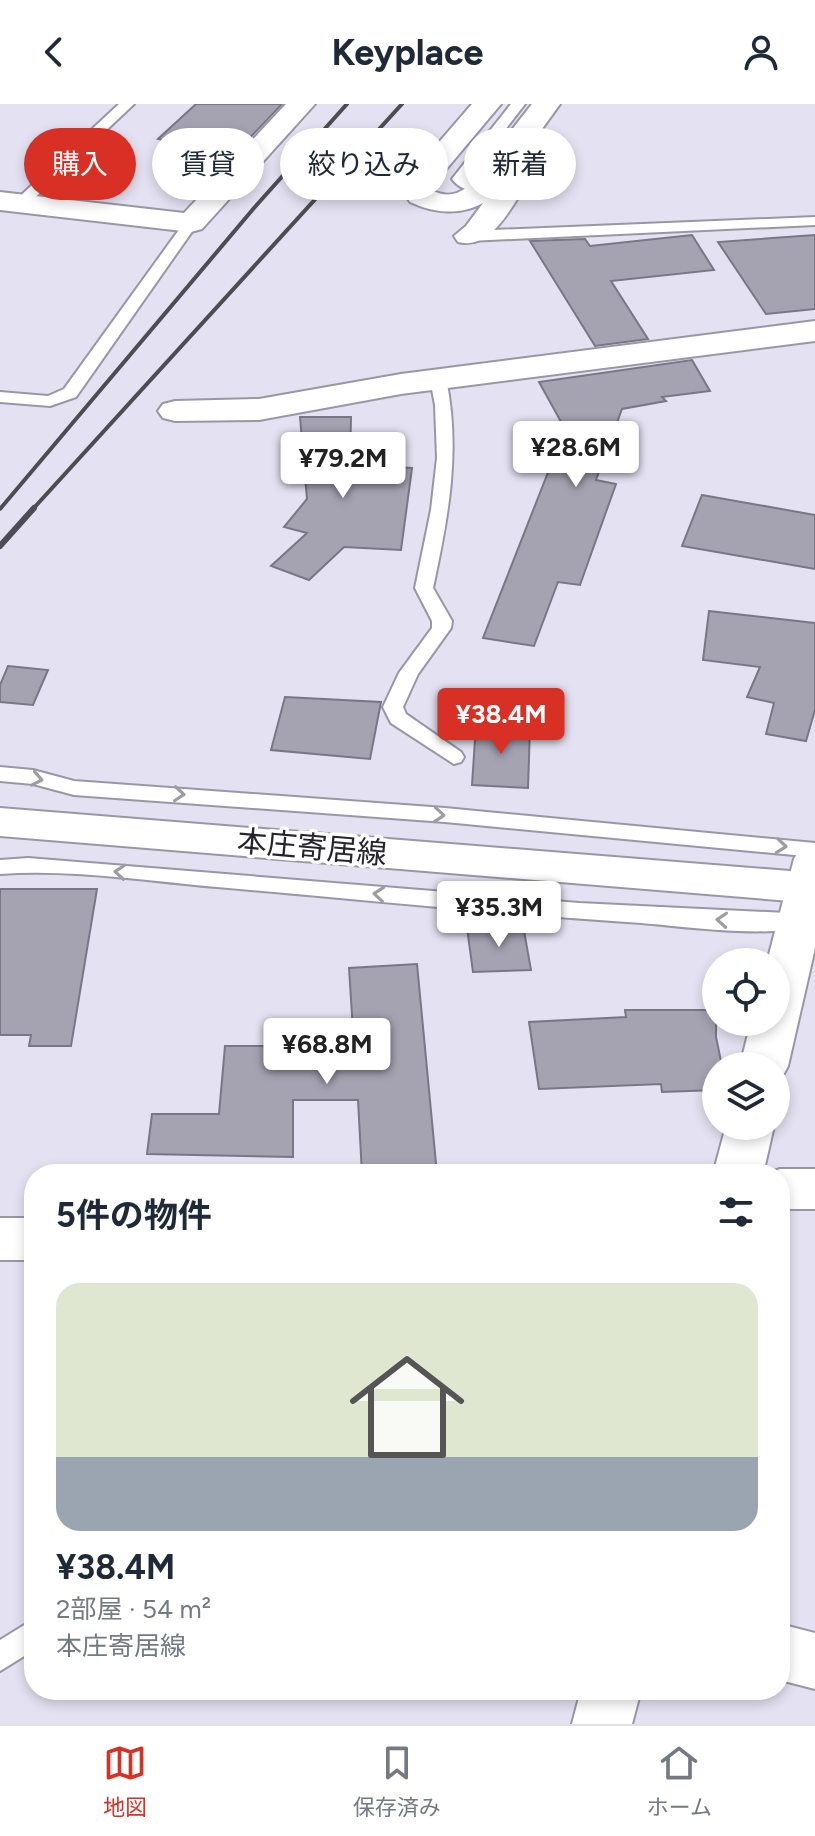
<!DOCTYPE html>
<html lang="ja">
<head>
<meta charset="utf-8">
<style>
  :root { --surface:#fff; --page:#f6f6f7; --text:#1f2937; --muted:#747a83; --line:#e0e1e3; --accent:#d93025 }
  body { margin:0; font-family:Figtree,"Noto Sans JP",sans-serif; background:var(--page); color:var(--text); height:100vh; display:flex; flex-direction:column; font-size:30px; white-space:nowrap }
  * { box-sizing:border-box; margin:0 }
  p { font-size:26px; color:var(--muted) }
  .icon { flex:none; width:44px; height:44px; fill:none; stroke:currentColor; stroke-width:2; stroke-linecap:round; stroke-linejoin:round }
  .map { position:relative; flex:1; overflow:hidden }
  .sheet { position:absolute; left:24px; top:1060px; width:766px; height:536px; display:flex; flex-direction:column; background:var(--surface); border-radius:32px; box-shadow:0 4px 12px #0003 }
  .sheet>* { flex:none }
  .banner { position:absolute; left:24px; top:24px; width:768px; height:72px; display:flex; gap:16px }
  .tools { position:absolute; left:702px; top:844px; display:grid; gap:16px }
  .tools a { display:grid; place-items:center; width:88px; height:88px; border-radius:50%; background:var(--surface); box-shadow:0 4px 12px #0003; font-size:40px }
  .price { position:absolute; translate:-50% -68px; padding:0 18px; border-radius:8px; background:#fff; color:#222; font-size:26px; line-height:52px; filter:drop-shadow(0 2px 4px #0008) }
  .price::after { content:''; position:absolute; left:50%; top:48px; width:24px; height:18px; margin-left:-12px; background:inherit; clip-path:polygon(0 0,100% 0,50% 100%) }
  .price.active { background:var(--accent); color:#fff }
  ul { padding:0; list-style:none }
  li { display:grid; align-content:center; gap:16px; height:424px; padding:0 32px }
  li span { display:grid; place-items:center; height:248px; border-radius:24px; color:#555 }
  li>.icon { margin-inline-start:auto }
  span .icon { width:144px; height:144px; fill:#fffc; stroke-width:1 }
  li b { font-size:34px }
  h2 { display:flex; justify-content:space-between; align-items:center; height:96px; padding:0 32px; font-size:34px }
  .tag { padding:0 28px; border-radius:36px; background:var(--surface); box-shadow:0 4px 12px #0003; font-size:28px; line-height:72px }
  .tag.active { background:var(--accent); color:#fff }
  header { display:flex; justify-content:space-between; align-items:center; height:104px; padding:0 32px; background:var(--surface); font-size:36px; font-weight:700 }
  .tab-bar { display:flex; justify-content:space-around; align-items:center; height:112px; border-top:2px solid var(--line); background:var(--surface); font-size:22px; color:var(--muted) }
  .tab-bar a { display:grid; justify-items:center; gap:4px }
  .tab-bar .active { color:var(--accent) }
  .map>svg:first-child { display:block }
  .building { fill:#a5a3b2; stroke:#797685; stroke-width:2 }
  .lines { fill:none; stroke-linecap:round; stroke-linejoin:round }
  .lane-casing { stroke:#9997a6; stroke-width:4 }
  .street-casing { stroke:#9997a6; stroke-width:4 }
  .secondary-casing { stroke:#9997a6; stroke-width:4 }
  .primary-casing { stroke:#9997a6; stroke-width:4 }
  .lane { fill:#fff; fill-rule:evenodd }
  .street { fill:#fff; fill-rule:evenodd }
  .secondary { fill:#fff; fill-rule:evenodd }
  .primary { fill:#fff; fill-rule:evenodd }
  .rail-far1 { stroke:#4d4c54; stroke-width:4 }
  .rail { stroke:#4d4c54; stroke-width:6 }
  .oneway { stroke:#9d9c9f }
  .labels { text-anchor:middle; dominant-baseline:central; stroke-width:7; stroke-linejoin:round; paint-order:stroke }
  .street-label { font-size:30px; fill:#25242a; stroke:#fff }
</style>
</head>
<body>
<header><svg class="icon" aria-label="back" viewBox="0 0 24 24"><path d="M15 5l-7 7 7 7"/></svg>Keyplace<svg class="icon" aria-label="person" viewBox="0 0 24 24"><circle cx="12" cy="8" r="4"/><path d="M4 21q1-7 8-7t8 7"/></svg></header>
<div class="map">
<svg width="815" height="1620" viewBox="0 0 815 1620">
  <rect width="100%" height="100%" fill="#e4e1f2"/>
  <g class="building">
    <path d="M196,0h86l-59,62 -59,-10 14,-13 -20,-4z"/>
    <path d="M692,131l22,35 -103,11 37,58 -53,7 -65,-105 55,-2 5,7z"/>
    <path d="M815,131v74l-49,5 -48,-72z"/>
    <path d="M692,256l18,31 -48,6 4,4 -44,8 -26,71 20,4 -36,101 -22,-3 -24,64 -51,-8 82,-209 -26,-47z"/>
    <path d="M300,313h51l-1,48 62,3 -11,82 -57,-3 -35,33 -38,-14 36,-33 -23,-6 23,-28z"/>
    <path d="M702,391l113,20v54l-133,-23z"/>
    <path d="M709,507l106,12v87l-9,31 -40,-7 8,-31 -27,-6 13,-30 -57,-7z"/>
    <path d="M8,562l40,4 -15,35 -33,-3v-17z"/>
    <path d="M285,593l96,5 -11,57 -99,-9z"/>
    <path d="M476,620l54,3 -2,61 -56,-3z"/>
    <path d="M0,785h97l-26,157h-42l2,-11h-31z"/>
    <path d="M523,821l8,45 -58,2 -6,-44z"/>
    <path d="M417,860l20,210h-75l-4,-74h-65v57l-146,-3 5,-40h67l6,-68h129l-5,-78z"/>
    <path d="M625,906h91v27l6,29h-6v24l-54,2 -1,-8 -122,5 -10,-67 97,-5z"/>
  </g>
  <g class="lines">
    <defs>
      <g id="lane">
        <path d="M119,0h15l-108,102h-10v-6z"/>
        <path d="M511,0h14l-58,75 8,2 11,-3 7,4c-12,11 -31,11 -41,-3z"/>
        <path d="M815,113v8l-346,16 -8,-5 8,-5z"/>
        <path d="M191,115l7,4 -122,174 -26,9 -50,-4v-10l48,4 16,-7 122,-169z"/>
        <path d="M438,270l8,5c15,72 2,139 -13,209l19,33 -1,7 -33,46 -15,33 3,7 55,38 3,5 -3,5 -7,2 -63,-41 -8,-16 16,-34 33,-45v-7l-17,-33 16,-78 6,-52 -2,-53 -5,-26z"/>
        <path d="M0,663l33,3 41,11 371,27 370,35v14l-370,-35 -371,-27 -41,-11 -33,-3z"/>
        <path d="M28,754l551,45 229,11 3,6 -3,6c-46,13 -131,-1 -181,-4 -137,-9 -273,-23 -410,-35 -71,-6 -145,-18 -217,-13v-14z"/>
        <path d="M34,1515v31l-34,21v-31z"/>
      </g>
      <g id="street">
        <path d="M286,0h29l-113,125 -11,3 -191,-22v-18l184,21z"/>
        <path d="M472,0h29l-68,81 -1,5c12,7 24,6 35,-3l65,-83h28l-49,68 14,2 4,6c-16,24 -37,71 -71,62l-4,-6 12,-10 17,-23c-23,13 -50,10 -73,-1l-8,-12 7,-13z"/>
        <path d="M815,217v20l-414,53 -142,26 -84,1 -12,-3 -5,-7 5,-7 12,-3 84,-2 142,-25z"/>
        <path d="M780,1065h35v40h-35v-35h-14z"/>
        <rect x="0" y="1114" width="34" height="42"/>
      </g>
      <g id="secondary">
        <path d="M815,740v104l-27,118 -7,13 -5,1v-14h-36l11,-44h25v-60h-9l27,-103 6,-10z"/>
        <path d="M726,1022h48l-11,48h-50z"/>
        <path d="M780,1520l35,9v56l-35,-9z"/>
        <path d="M581,1586h60l-9,34h-60z"/>
      </g>
      <path id="primary" d="M0,704l815,65v30l-815,-67z"/>
    </defs>
    <use href="#lane" class="lane-casing"/>
    <use href="#street" class="street-casing"/>
    <use href="#secondary" class="secondary-casing"/>
    <use href="#primary" class="primary-casing"/>
    <use href="#lane" class="lane"/>
    <use href="#street" class="street"/>
    <use href="#secondary" class="secondary"/>
    <use href="#primary" class="primary"/>
    <g class="rail-far1">
      <path d="M0,405l254,-301 93,-104"/>
      <path d="M32,406l370,-406"/>
    </g>
    <path class="rail" d="M0,442l34,-38"/>
  </g>
  <defs><path id="oneway-chevron" d="M-2-3.5L2.5 0L-2 3.5" fill="none" stroke-width="1.6" stroke-linecap="round" stroke-linejoin="round" transform="scale(2)"/></defs>
  <g class="oneway">
    <use href="#oneway-chevron" transform="translate(37 675) rotate(11)"/>
    <use href="#oneway-chevron" transform="translate(179 690) rotate(4)"/>
    <use href="#oneway-chevron" transform="translate(439 711) rotate(5)"/>
    <use href="#oneway-chevron" transform="translate(781 742) rotate(6)"/>
    <use href="#oneway-chevron" transform="translate(120 768) rotate(-176)"/>
    <use href="#oneway-chevron" transform="translate(379 790) rotate(-175)"/>
    <use href="#oneway-chevron" transform="translate(722 816) rotate(-176)"/>
  </g>
  <g class="labels">
    <g class="street-label">
      <text transform="translate(312 743) rotate(5)">本庄寄居線</text>
    </g>
  </g>
</svg>
<div class="tools">
<a><svg class="icon" aria-label="locate" viewBox="0 0 24 24"><circle cx="12" cy="12" r="6"/><path d="M12 2v4M12 18v4M2 12h4M18 12h4"/></svg></a>
<a><svg class="icon" aria-label="layers" viewBox="0 0 24 24"><path d="M12 4l9 5-9 5-9-5zM3 14l9 5 9-5"/></svg></a>
</div>
<b class="price" style="left:576px;top:385px">¥28.6M</b>
<b class="price" style="left:343px;top:396px">¥79.2M</b>
<b class="price active" style="left:501px;top:652px">¥38.4M</b>
<b class="price" style="left:499px;top:845px">¥35.3M</b>
<b class="price" style="left:327px;top:982px">¥68.8M</b>
<div class="banner">
<a class="tag active">購入</a>
<a class="tag">賃貸</a>
<a class="tag">絞り込み</a>
<a class="tag">新着</a>
</div>
<section class="sheet">
<h2>5件の物件<svg class="icon" aria-label="filters" viewBox="0 0 24 24"><path d="M4 7h16M4 17h16"/><circle cx="9" cy="7" r="2"/><circle cx="15" cy="17" r="2"/></svg></h2>
<ul>
<li><span style="background:linear-gradient(#dfe7d0 70%,#9aa5b1 0)"><svg class="icon" aria-label="home" viewBox="0 0 24 24"><path d="M3 11l9-7 9 7M6 9v11h12V9"/></svg></span><div><b>¥38.4M</b><p>2部屋 · 54 m²</p><p>本庄寄居線</p></div></li>
</ul>
</section>
</div>
<nav class="tab-bar">
<a class="active"><svg class="icon" aria-label="map" viewBox="0 0 24 24"><path d="M3 6l6-2 6 2 6-2v14l-6 2-6-2-6 2zM9 4v14M15 6v14"/></svg>地図</a>
<a><svg class="icon" aria-label="saved" viewBox="0 0 24 24"><path d="M7 4h10v16l-5-4-5 4z"/></svg>保存済み</a>
<a><svg class="icon" aria-label="home" viewBox="0 0 24 24"><path d="M3 11l9-7 9 7M6 9v11h12V9"/></svg>ホーム</a>
</nav>
</body>
</html>
